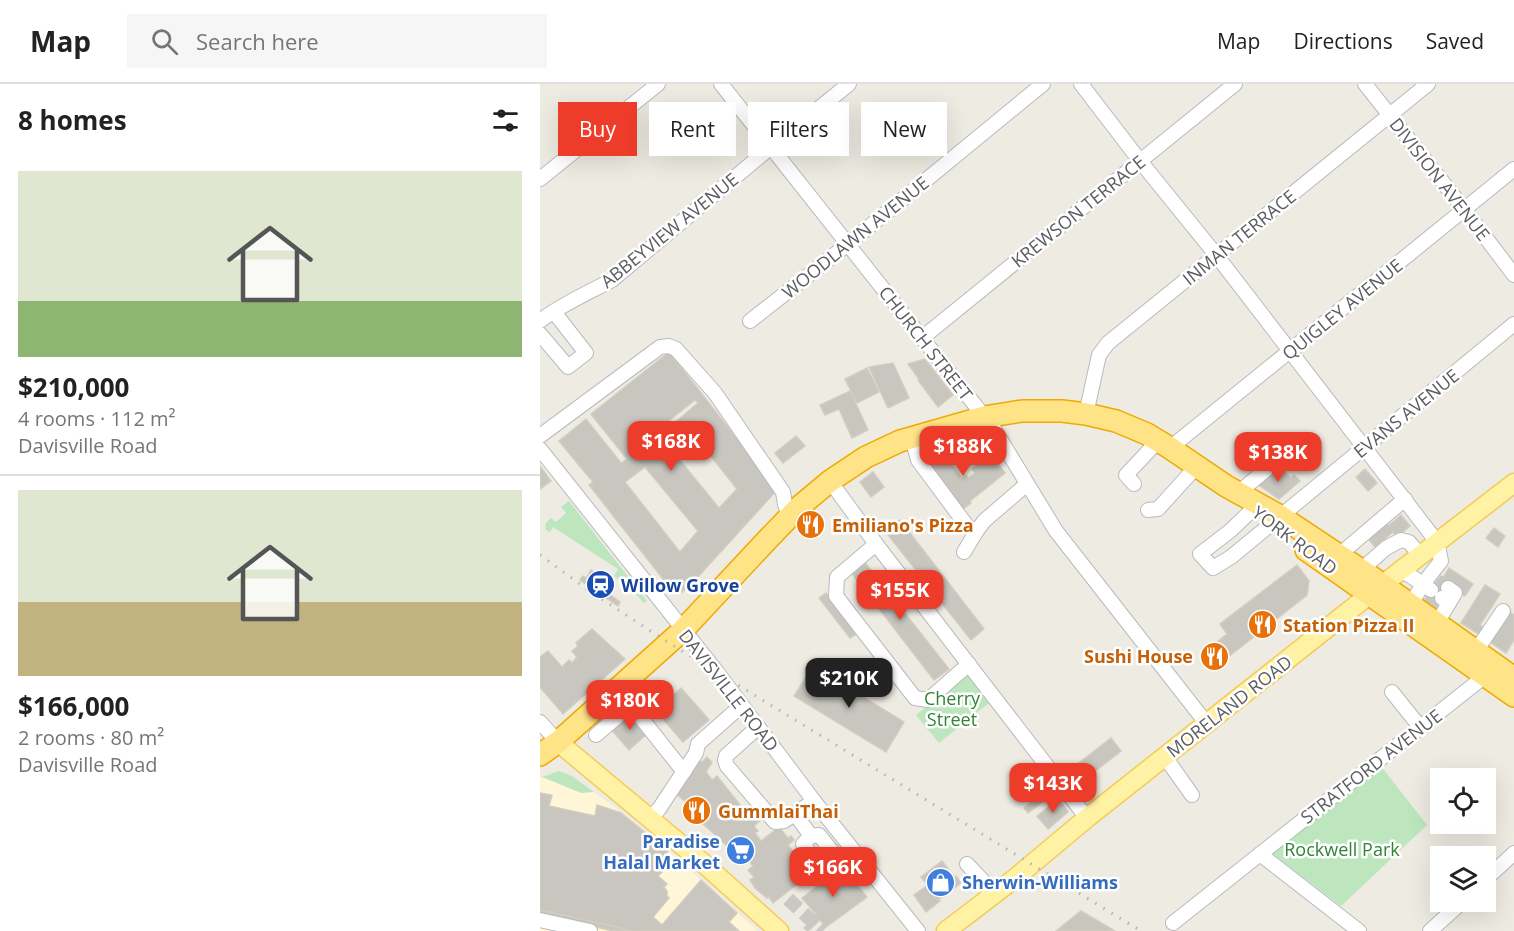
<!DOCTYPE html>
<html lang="en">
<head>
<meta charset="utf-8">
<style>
  :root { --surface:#fff; --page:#f6f6f6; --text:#222; --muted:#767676; --line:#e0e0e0; --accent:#ed3c29 }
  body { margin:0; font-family:"Open Sans",sans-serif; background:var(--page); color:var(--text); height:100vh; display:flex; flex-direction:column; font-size:22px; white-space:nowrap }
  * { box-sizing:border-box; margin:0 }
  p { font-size:20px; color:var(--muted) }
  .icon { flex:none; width:33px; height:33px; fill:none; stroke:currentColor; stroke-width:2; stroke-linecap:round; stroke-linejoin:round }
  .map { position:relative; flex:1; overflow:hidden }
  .panel { display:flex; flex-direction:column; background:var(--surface); width:540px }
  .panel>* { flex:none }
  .top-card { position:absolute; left:18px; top:18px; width:570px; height:54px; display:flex; gap:12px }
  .buttons { position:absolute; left:890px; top:684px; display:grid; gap:12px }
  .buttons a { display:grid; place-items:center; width:66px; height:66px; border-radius:0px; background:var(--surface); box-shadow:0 6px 24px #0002; font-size:30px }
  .price { position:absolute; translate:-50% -51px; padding:0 14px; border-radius:12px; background:var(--accent); color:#fff; font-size:20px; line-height:39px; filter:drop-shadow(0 2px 3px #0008) }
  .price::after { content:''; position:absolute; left:50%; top:36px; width:18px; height:14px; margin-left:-9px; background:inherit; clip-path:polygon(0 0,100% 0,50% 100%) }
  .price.selected { background:#222; color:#fff }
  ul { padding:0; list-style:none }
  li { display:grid; align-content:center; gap:12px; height:318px; padding:0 18px }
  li+li { border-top:2px solid var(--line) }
  li span { display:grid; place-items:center; height:186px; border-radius:0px; color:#555 }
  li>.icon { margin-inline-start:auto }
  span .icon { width:108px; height:108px; fill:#fffc; stroke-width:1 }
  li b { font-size:26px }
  h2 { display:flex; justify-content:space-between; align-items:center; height:72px; padding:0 18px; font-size:26px }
  .pill { padding:0 21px; border-radius:0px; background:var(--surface); box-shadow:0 6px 24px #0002; font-size:21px; line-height:54px }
  .pill.selected { background:var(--accent); color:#fff }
  header { display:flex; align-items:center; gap:36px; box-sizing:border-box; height:84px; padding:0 30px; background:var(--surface); border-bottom:2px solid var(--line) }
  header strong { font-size:28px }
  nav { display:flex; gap:33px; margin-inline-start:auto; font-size:21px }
  .search { width:420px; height:54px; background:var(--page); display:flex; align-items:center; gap:15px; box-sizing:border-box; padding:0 21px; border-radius:0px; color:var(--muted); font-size:22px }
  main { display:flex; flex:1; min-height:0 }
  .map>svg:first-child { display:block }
  .commercial { fill:#fef6d6 }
  .green { fill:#bde6be }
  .building { fill:#c8c6bf; stroke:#d2cdc0; stroke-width:1.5; fill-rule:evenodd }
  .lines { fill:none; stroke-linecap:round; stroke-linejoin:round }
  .minor-tunnel { stroke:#c9c8c2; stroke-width:14; stroke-dasharray:14 7; stroke-linecap:butt }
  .minor-casing { stroke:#b7babf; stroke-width:16 }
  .major-casing { stroke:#f4cb54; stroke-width:21 }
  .highway-casing { stroke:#efaa00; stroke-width:24 }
  .minor { stroke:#fff; stroke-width:14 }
  .major { stroke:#fff2a5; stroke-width:18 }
  .highway { stroke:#ffe387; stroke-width:21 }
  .rail { stroke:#b3b4b4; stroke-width:3; stroke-dasharray:1.5 8; stroke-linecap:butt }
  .labels { text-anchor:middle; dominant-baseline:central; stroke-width:5; stroke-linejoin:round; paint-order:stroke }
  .street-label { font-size:18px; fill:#5a5e63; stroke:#fff }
  .food-label { font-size:18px; font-weight:bold; fill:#c56008; stroke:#fff; text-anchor:start }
  .transit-label { font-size:18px; font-weight:bold; fill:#164399; stroke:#fff; text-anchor:start }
  .park-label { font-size:18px; fill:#328338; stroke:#fff }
  .shop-label { font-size:18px; font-weight:bold; fill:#366cbe; stroke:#fff; text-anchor:end }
</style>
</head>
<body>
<header>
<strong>Map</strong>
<div class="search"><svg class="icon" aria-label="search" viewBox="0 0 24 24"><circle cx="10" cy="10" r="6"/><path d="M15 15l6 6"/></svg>Search here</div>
<nav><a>Map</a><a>Directions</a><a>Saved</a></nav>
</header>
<main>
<section class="panel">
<h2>8 homes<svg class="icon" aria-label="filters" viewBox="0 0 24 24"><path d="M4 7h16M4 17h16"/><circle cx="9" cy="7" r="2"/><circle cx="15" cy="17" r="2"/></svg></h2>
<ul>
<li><span style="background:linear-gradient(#dfe7d0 70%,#8fb573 0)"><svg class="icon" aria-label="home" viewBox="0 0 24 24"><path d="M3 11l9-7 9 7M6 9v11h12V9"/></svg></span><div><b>$210,000</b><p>4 rooms · 112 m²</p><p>Davisville Road</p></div></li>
<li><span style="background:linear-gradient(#dfe7d0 60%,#c2b280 0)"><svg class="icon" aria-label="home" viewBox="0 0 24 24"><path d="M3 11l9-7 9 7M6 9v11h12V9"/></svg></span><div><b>$166,000</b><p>2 rooms · 80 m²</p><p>Davisville Road</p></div></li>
</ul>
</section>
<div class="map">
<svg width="974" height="847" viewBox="0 0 974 847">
  <rect width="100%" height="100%" fill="#eeebe2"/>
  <path class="commercial" d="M19,687l13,5 49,36 48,39 89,80h-218v-153z"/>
  <g class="green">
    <path d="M29,417l78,100 -3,2 -15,-16 -15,-11 4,-7 -65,-42 -3,5 -4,-2 -1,-6 6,-6 5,4 10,-9 -5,-6z"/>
    <path d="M426,590l23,29 -50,40 -23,-28z"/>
    <path d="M840,681l47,60 -86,81 -68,-52 1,-3z"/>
    <path d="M19,687l13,5 22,16 -13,1 -39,-16z"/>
  </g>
  <g class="building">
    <path d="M129,268l108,138 -91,100h-3v2l-10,-1v-2h-2l-82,-104 4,-3 -34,-41 27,-22 35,44 6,-4 -36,-45zM155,316l3,3 -26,22 -40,29 -2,-3zM151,347l46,58 -18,19 -49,-60zM105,383l53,64 -18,21 -55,-70z"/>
    <path d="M385,275l28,36 -15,12 -20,-27 1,-1 -11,-15z"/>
    <path d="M353,279l16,35 -21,10 -19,-41z"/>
    <path d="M327,284l12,24 -22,11 -12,-24z"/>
    <path d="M310,307l18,39 -16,8 -13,-29 -14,6 -5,-10z"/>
    <path d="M256,352l9,10 -22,17 -8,-10z"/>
    <path d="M400,363l7,9 -1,2 16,20 4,-3 2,3 7,-5 -3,-4 19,-15 14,19 -35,28 1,2 -8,6 -42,-48z"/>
    <path d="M0,382l11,15 -11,8z"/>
    <path d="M738,382l13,12 3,-3 6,6 -21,18 -22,-15z"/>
    <path d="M825,385l12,14 -9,8 -12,-14z"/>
    <path d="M333,388l11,15 -13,10 -11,-15z"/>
    <path d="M861,431l9,11 -13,11 -4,-5 -18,15 -8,-10 19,-15 3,3z"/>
    <path d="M360,436l84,109 -13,11 -86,-109z"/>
    <path d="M954,444l11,8 -7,11 -12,-9z"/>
    <path d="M323,476l86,109 -15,11 -84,-109z"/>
    <path d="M757,481l12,16 -2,14 -94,74 -11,-15 25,-20 -7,-10z"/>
    <path d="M909,484l24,16 -8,12 -16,-10 -14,24 -12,-8 15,-23 3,2z"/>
    <path d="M51,486l23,15 -7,11 -22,-16z"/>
    <path d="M43,492l3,2 -1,2 22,16 2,-2 11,8 -2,4 -38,-26z"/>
    <path d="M945,501l15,9 -20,31 4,3 -4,7 -19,-12z"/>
    <path d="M286,509l30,41 -6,4 -31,-40z"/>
    <path d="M970,528l4,3v25l-8,13 -16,-11z"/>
    <path d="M52,545l33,30 -62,55 -23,-27v-30l8,-6 14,16 7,-7 3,3 5,-6 -5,-6 6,-5 -2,-3z"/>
    <path d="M273,582l91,56 -18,30 -92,-56z"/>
    <path d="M141,604l28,32 -26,22 -27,-31z"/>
    <path d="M90,628l18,21 -19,17 -18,-21z"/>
    <path d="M571,654l10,13 -32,25 -10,-13z"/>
    <path d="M167,673l5,5 -6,10 6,8 5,-4 28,35 5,-5 12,13 -8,7 4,5 -3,2 6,8 18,-14 9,11 3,-2 3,4 -6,5 22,29 -37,29 -4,-6 -2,1 -12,-10 -5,-8 4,-3 -6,-7 5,-4 -9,-11 -3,3 -2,-1 -50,-46 3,-4 -17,-14 23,-34 4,3z"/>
    <path d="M504,699l9,11 -25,19 -4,-5 6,-5 -5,-5z"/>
    <path d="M0,709l12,2 -3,11 46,10 2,-11 24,8 47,38 -5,6 3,3 -8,9 4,3 -4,4 9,8 -3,3 3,4v5l2,2 -16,19 9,8 39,-45 36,33 -8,9 10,9h-106l-93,-21z"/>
    <path d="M519,716l9,12 -20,17 -11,-13 19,-15z"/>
    <path d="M402,777l12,16 2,-1 5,7 -23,17 2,1 -14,11 -12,-17 14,-10 -7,-8z"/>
    <path d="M302,783l25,30 -41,30 -6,-7 -12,11 -4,-3 13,-13 -15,-17z"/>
    <path d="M0,826l93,21h-20l-73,-17z"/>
    <path d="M541,827l34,20h-59z"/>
  </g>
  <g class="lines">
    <g class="minor-tunnel">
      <path d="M897,497l11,7"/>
      <path d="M886,514l11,7"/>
      <path d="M248,815l35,32"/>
    </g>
    <defs>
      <g id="minor">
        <path d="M181,0l273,345 62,102 151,193"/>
        <path d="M541,0l59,77 77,95 220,286"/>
        <path d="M825,0l99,125 50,66"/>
        <path d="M0,95l118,-95"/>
        <path d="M0,237c22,-17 48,-28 72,-41l159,-133 78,-63"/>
        <path d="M210,237l98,-77 195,-160"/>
        <path d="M0,250l28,33 18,-14 -32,-41"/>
        <path d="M382,254l313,-254"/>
        <path d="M546,330l13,-59 9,-12 320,-259"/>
        <path d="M0,352l120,-89 9,-1 7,3 39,44 68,99 2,12 4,14"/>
        <path d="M372,354l6,22 49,66 9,6"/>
        <path d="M630,364l344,-279"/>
        <path d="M0,365l177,223 97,129 104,130"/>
        <path d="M290,397l46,63 211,274"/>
        <path d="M594,400l-8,-9 32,-34"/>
        <path d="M698,409l42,-35"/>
        <path d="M713,425l-23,22 -30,23 13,14 18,-11 283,-233"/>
        <path d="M608,426l10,-1 39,-43"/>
        <path d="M336,460l-39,33 -1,19 79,102 13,2 41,-36"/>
        <path d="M424,468l12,-20 8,-11 43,-37"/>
        <path d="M799,471l66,-56"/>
        <path d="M821,486l25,-22 15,-8 8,2 11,13"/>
        <path d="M861,486l22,14 -12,20"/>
        <path d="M908,504l7,5 -6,10"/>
        <path d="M891,506l-8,-6 18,-23 -2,-10 -5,-6"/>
        <path d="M897,539l12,-20 -7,-5"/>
        <path d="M936,567l27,-40"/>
        <path d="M78,605l66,83"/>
        <path d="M852,608l28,35"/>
        <path d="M0,638l18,20"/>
        <path d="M218,643l-32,29 -1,4 2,6 48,56 9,-1 30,-20"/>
        <path d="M56,651l35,-30"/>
        <path d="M625,673l27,38"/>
        <path d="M255,730l16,22 -8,8 20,27"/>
        <path d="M111,734l8,-9 37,-56 2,-9 43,-38"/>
        <path d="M271,752l8,-1 19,24"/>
        <path d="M720,770l99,77"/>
        <path d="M427,780l18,19 8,12"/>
        <path d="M945,796l29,-27"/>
        <path d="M0,836l50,11"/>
        <path d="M633,839l312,-247"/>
        <path d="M890,847l32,-29"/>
      </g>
      <g id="major">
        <path d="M18,658l144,120 77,69"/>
        <path d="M406,847l68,-52 73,-61 282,-223 145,-112"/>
      </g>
      <g id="highway">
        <path d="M766,466l208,146"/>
        <path d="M0,671l18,-13 125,-112 85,-91 31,-32 31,-26 36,-24 34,-16 84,-24 38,-6h40l24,3 30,7 31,13 23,14 56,38 54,30 93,62 141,100"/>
      </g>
    </defs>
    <use href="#minor" class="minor-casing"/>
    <use href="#major" class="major-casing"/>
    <use href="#highway" class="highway-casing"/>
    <use href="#minor" class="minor"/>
    <use href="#major" class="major"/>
    <use href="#highway" class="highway"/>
    <path class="rail" d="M0,471l51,37 78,51 472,288"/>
  </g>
  <defs>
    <symbol id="restaurant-disc" viewBox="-11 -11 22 22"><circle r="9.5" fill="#e8710a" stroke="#fff"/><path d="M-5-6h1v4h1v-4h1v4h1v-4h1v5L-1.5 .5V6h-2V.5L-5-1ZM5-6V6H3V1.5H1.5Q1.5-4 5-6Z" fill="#fff"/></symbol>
    <symbol id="station-disc" viewBox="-11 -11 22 22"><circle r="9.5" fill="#1a4fb4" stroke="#fff"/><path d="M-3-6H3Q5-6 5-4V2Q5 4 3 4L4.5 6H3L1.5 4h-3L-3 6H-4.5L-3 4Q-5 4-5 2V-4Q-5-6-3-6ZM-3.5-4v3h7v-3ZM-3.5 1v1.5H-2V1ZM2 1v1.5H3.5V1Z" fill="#fff"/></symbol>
    <symbol id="supermarket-disc" viewBox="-11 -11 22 22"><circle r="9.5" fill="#3f7fe0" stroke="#fff"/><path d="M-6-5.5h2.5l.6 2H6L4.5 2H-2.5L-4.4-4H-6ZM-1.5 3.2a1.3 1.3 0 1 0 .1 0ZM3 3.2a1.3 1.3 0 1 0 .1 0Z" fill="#fff"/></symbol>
    <symbol id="shop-disc" viewBox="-11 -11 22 22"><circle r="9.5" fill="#3f7fe0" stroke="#fff"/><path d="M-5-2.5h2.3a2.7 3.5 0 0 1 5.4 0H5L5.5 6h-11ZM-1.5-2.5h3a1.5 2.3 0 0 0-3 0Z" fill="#fff"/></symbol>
  </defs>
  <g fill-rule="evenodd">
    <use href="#restaurant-disc" x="254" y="424" width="33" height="33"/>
    <use href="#station-disc" x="44" y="484" width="33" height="33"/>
    <use href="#restaurant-disc" x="706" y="524" width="33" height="33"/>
    <use href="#restaurant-disc" x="658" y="556" width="33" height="33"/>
    <use href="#restaurant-disc" x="140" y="710" width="33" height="33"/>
    <use href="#supermarket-disc" x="184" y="750" width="33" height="33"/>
    <use href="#shop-disc" x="384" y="782" width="33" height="33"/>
  </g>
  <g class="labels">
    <g class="street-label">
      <text transform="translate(900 95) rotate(52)">DIVISION AVENUE</text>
      <text transform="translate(538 127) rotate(-39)">KREWSON TERRACE</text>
      <text transform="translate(129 146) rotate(-39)">ABBEYVIEW AVENUE</text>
      <text transform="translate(315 153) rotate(-39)">WOODLAWN AVENUE</text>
      <text transform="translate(699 153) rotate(-39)">INMAN TERRACE</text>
      <text transform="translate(802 225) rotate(-39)">QUIGLEY AVENUE</text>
      <text transform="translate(386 259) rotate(52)">CHURCH STREET</text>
      <text transform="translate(866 329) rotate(-39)">EVANS AVENUE</text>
      <text transform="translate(755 456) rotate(37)">YORK ROAD</text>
      <text transform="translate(189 606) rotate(52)">DAVISVILLE ROAD</text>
      <text transform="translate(689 622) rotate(-38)">MORELAND ROAD</text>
      <text transform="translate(831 682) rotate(-38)">STRATFORD AVENUE</text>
    </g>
    <g class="food-label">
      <text x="292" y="441">Emiliano's Pizza</text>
      <text x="743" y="541">Station Pizza II</text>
      <text x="653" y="572" text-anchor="end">Sushi House</text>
      <text x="178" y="727">GummlaiThai</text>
    </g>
    <g class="transit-label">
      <text x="81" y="501">Willow Grove</text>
    </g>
    <g class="park-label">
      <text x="412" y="614">Cherry<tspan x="412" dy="21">Street</tspan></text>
      <text x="802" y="765">Rockwell Park</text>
    </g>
    <g class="shop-label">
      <text x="180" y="757">Paradise<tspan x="180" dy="21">Halal Market</tspan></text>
      <text x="422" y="798" text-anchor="start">Sherwin-Williams</text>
    </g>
  </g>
</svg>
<div class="buttons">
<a><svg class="icon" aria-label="locate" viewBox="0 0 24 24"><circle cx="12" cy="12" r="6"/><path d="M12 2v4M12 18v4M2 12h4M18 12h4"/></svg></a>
<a><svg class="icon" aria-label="layers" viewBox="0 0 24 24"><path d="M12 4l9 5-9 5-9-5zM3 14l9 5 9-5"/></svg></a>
</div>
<b class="price" style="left:131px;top:388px">$168K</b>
<b class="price" style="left:423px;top:393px">$188K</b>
<b class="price" style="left:738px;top:399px">$138K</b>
<b class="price" style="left:360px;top:537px">$155K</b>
<b class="price selected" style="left:309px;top:625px">$210K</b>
<b class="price" style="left:90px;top:647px">$180K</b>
<b class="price" style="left:513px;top:730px">$143K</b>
<b class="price" style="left:293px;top:814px">$166K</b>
<div class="top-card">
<a class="pill selected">Buy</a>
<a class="pill">Rent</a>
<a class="pill">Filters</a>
<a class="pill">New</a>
</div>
</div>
</main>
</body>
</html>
